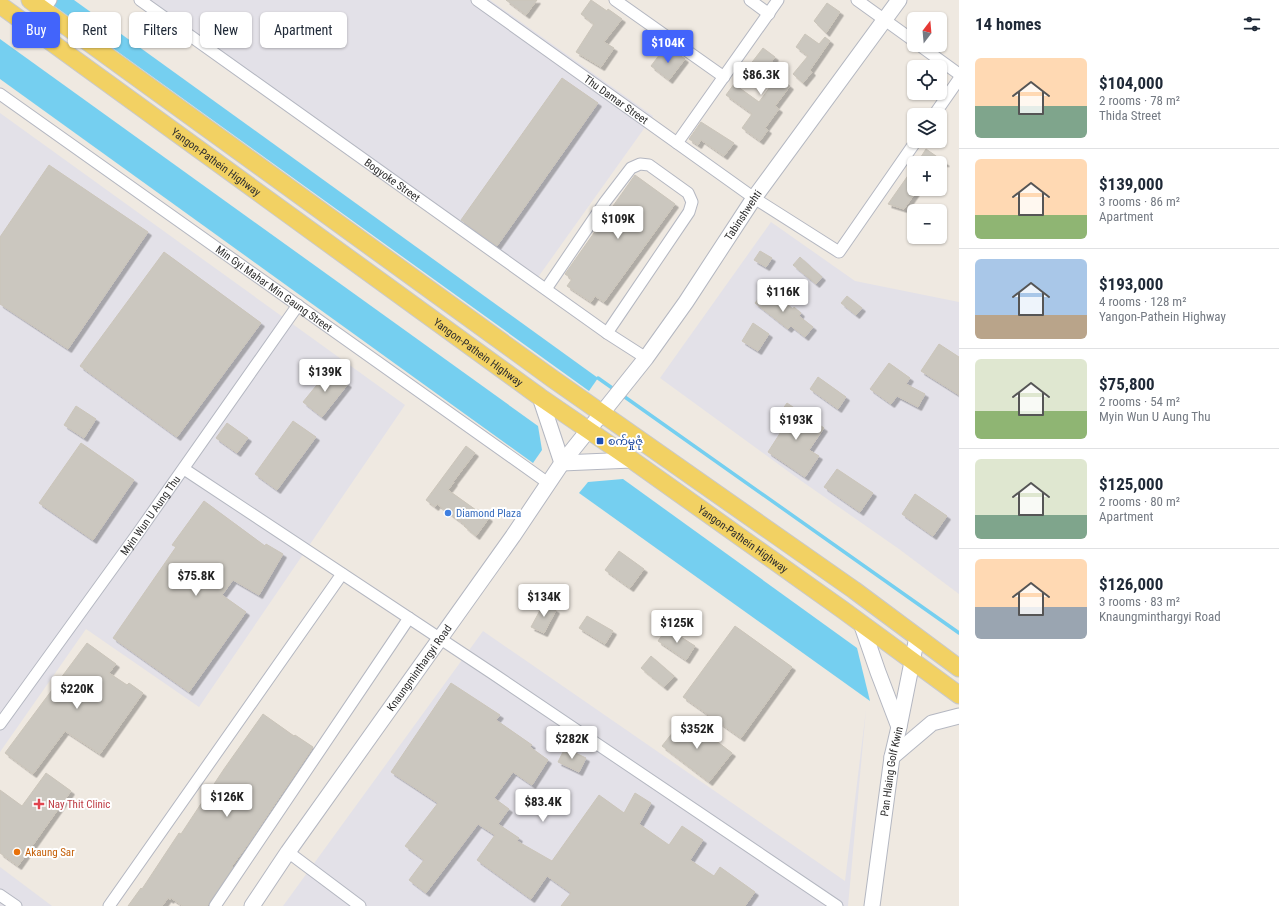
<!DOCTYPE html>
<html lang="en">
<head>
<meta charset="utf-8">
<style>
  :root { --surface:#fff; --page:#f2f2f3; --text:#1f2937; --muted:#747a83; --line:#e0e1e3; --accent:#4264fb }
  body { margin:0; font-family:"Roboto Condensed","Noto Sans Myanmar",sans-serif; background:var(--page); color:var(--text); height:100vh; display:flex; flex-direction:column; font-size:15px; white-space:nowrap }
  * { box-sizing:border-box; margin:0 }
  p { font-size:13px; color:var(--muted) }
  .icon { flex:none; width:22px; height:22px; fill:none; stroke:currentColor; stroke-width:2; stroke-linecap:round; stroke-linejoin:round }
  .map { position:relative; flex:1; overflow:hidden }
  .drawer { display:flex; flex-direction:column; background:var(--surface); width:320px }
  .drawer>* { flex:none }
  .banner { position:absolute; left:12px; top:12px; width:380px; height:36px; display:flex; gap:8px }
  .needle { width:26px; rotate:16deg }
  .tools { position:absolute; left:907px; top:12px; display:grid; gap:8px }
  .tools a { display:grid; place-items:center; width:40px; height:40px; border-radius:6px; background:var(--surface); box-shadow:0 1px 3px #0004; font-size:20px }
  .price { position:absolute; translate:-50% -34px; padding:0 9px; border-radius:4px; background:#fff; color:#222; font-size:13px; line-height:26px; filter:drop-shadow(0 1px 2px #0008) }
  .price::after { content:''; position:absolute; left:50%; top:24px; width:12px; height:9px; margin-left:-6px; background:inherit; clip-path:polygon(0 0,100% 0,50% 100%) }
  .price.current { background:var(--accent); color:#fff }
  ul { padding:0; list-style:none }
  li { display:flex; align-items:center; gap:12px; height:100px; padding:0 16px }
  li+li { border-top:1px solid var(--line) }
  li span { display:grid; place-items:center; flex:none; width:112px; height:80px; border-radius:6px; color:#555 }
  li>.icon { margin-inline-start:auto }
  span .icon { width:48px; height:48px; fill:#fffc; stroke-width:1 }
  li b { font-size:17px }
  h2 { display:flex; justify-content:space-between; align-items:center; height:48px; padding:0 16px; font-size:17px }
  .pill { padding:0 14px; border-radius:6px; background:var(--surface); box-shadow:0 1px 3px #0004; font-size:14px; line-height:36px }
  .pill.current { background:var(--accent); color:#fff }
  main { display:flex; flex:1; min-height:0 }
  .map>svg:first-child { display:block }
  .industrial { fill:#e3e1e8 }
  .water { fill:#75cff0 }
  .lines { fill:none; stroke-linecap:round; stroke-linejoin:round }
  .stream { stroke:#75cff0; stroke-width:3.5 }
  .building { fill:#cbc7bf; stroke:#cbc5ba; filter:url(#shadow) }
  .street-casing { stroke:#b4b7c1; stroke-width:13 }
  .secondary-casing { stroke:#b4b7c1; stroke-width:17 }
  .primary-casing { stroke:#c9c9c9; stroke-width:19 }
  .street { stroke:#fff; stroke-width:11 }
  .secondary { stroke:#fff; stroke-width:15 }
  .primary { stroke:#f2d163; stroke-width:17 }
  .transit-dot { fill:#1a4fb4; stroke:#fff; stroke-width:1.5 }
  .shop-dot { fill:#3f7fe0; stroke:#fff; stroke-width:1.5 }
  .health-dot { fill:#e0444e; stroke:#fff; stroke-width:1.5 }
  .food-dot { fill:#e8710a; stroke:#fff; stroke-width:1.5 }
  .labels { text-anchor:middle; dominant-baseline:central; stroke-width:4; stroke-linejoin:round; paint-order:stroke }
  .street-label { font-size:11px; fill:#2e2e2e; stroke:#fff }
  .transit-label { font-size:11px; fill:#164399; stroke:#fff; text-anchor:start }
  .shop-label { font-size:11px; fill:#366cbe; stroke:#fff; text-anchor:start }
  .health-label { font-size:11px; fill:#be3a42; stroke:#fff; text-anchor:start }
  .food-label { font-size:11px; fill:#c56008; stroke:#fff; text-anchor:start }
</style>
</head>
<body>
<main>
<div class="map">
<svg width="959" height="906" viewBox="0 0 959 906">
  <defs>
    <filter id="shadow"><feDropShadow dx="3.5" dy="3.5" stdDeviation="0" flood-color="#0004"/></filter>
  </defs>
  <rect width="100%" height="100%" fill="#efe9e1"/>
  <g class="industrial">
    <path d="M146,0h344l163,116 -117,164z"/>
    <path d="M0,113l405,292 -206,302 -113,-78 -86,123z"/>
    <path d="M771,222l84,59 104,21v292l-60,-45 -99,-69 -140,-102z"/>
    <path d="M483,631l362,250 21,-171 -18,196h-565z"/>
    <path d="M0,867l52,39h-52z"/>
  </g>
  <g class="water">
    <path d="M46,0h28l524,378 -9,13z"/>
    <path d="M0,39l538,387 4,24 -9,13 -533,-384z"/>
    <path d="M623,479l234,169 13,53 -291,-208 9,-11z"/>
  </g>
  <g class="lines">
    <g class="stream">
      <path d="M598,378l17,12"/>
      <path d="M622,395l337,238"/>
    </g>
  </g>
  <g class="building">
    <path d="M506,0h31l-11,15z"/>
    <path d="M591,0l16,11 1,-2 14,10 -18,23 10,6 -13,19 -25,-15 18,-28 -13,-10z"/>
    <path d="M827,3l13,9 -14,21 -12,-12z"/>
    <path d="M805,34l14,10 6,-7 5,4 -20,29 2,2 -9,11 -10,-9 15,-18 -12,-9z"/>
    <path d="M763,48l12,9 -8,11 23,18 -15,20 4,3 -14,19 3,2 -8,11 -18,-13 10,-14 -1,-1 -25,-18 8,-11 25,18 11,-15 -24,-17z"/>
    <path d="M663,50l7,5 3,-5 12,9 -16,21 -18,-14z"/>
    <path d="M562,78l36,25 -101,143 -36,-26z"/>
    <path d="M701,122l33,21 -10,13 -23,-16 -3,5 -9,-6z"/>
    <path d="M926,149l20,14h-29z"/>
    <path d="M49,165l99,67 -80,117 -68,-45v-67z"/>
    <path d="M914,167v22h4l-14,20 -16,-5z"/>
    <path d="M635,175l40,29 -71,98 -9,-6 -4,6 -24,-16 5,-7 -7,-5z"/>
    <path d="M760,251l12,7 -6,9 -12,-7z"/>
    <path d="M164,252l97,71 -84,114 -97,-71z"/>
    <path d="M800,257l22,20 -6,7 -23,-19z"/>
    <path d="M767,288l26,21 1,-2 7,6 -2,3 14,11 -8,10 -14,-11 -3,3 -33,-26z"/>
    <path d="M847,296l15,12 -6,7 -15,-12z"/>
    <path d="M753,323l16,11 -11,17 -16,-10z"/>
    <path d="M939,344l20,13v38l-38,-24z"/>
    <path d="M889,363l21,15 -4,6 19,10 -7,13 -21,-11 -6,8 -21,-15z"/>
    <path d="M329,370l19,14 -26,33 -19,-15z"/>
    <path d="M818,377l28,20 -8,12 -28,-20z"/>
    <path d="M787,403l37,25 -15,22 10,6 -14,21 -37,-25 18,-28 -9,-7z"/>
    <path d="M76,406l20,13 -12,19 -20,-13z"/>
    <path d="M293,421l23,16 -39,53 -22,-16z"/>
    <path d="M227,423l21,15 -11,15 -21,-15z"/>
    <path d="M81,443l53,37 -41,60 -54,-37z"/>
    <path d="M466,446l9,7 -22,29h1l-6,8 28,20 1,-1 12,9 -13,18 -12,-10 1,-1 -28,-21 -2,3 -9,-7z"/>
    <path d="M837,469l36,24 -13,19 -36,-25z"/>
    <path d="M915,494l32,22 -14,20 -31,-22z"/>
    <path d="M204,501l61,45 1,-2 17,10 -24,41 -26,-15 -11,15 24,17 -57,80 -76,-54 63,-91 -4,-2z"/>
    <path d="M619,551l25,18 -14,19 -25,-18z"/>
    <path d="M544,603l12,7 -12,23 -13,-6z"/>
    <path d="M587,616l26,15 -8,13 -26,-16z"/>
    <path d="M735,626l57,41 -51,71 -58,-41z"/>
    <path d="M667,628l28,18 -9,14 -28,-19z"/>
    <path d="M87,643l29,21 -7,9 18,12 2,-2 14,10 -43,61 -35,-23 -32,43 -28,-21z"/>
    <path d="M651,656l23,20 -10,11 -23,-19z"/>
    <path d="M451,683l49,32 -4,5 36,25 -2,2 18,13 -16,25 -19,-13 -19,26 15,11 -11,15 21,14 -2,3 35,20 47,-66 25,18 11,-20 16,10 -12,21 30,21 13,-19 21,14 -13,20 24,16 6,-9 35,25 -10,14h-184l10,-13 -24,-17 -16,23 -54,-39 18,-25 -17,-11 -52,69 -17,-13 15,-20 -19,-14 33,-43 -47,-31z"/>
    <path d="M263,714l31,22 1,-1 18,12 -65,97 -16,22 1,1 -26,39h-24l-12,-8 -1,2 -2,-2 -6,8h-34l13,-18 1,1 37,-56 2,1 43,-65z"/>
    <path d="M685,717l47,36 -23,29 -47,-36z"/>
    <path d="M565,748l21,10 -7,14 -21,-10z"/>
    <path d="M46,773l25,18 -53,75 -18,-13v-63l22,16z"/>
  </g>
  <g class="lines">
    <defs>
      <g id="street">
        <path id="s1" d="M140,0l467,333 39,25"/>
        <path id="s2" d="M477,0l277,198 85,54 77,-111"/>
        <path d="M615,0l109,77"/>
        <path d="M750,0l19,14"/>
        <path d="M857,0l57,41"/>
        <path d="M44,10l7,-10"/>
        <path d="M919,45l40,29"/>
        <path id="s3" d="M0,94l548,389"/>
        <path d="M934,115l25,-36"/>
        <path d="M677,143l101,-143"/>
        <path d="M546,289l59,-87 26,-34 9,-4 9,1 39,28 4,9 -3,10 -82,121"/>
        <path d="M184,469l308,204 345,233"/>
        <path id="s4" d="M0,724l138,-191 160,-228"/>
        <path d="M288,852l72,54"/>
        <path d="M0,895l16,11"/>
        <path d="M109,906l233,-332"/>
        <path d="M215,906l194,-288"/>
      </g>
      <g id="secondary">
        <path d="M540,397l22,66"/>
        <path d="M562,463l70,-3"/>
        <path d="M861,623l17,49 21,55"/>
        <path d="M892,757l40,-34 27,-7"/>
        <path id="s5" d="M252,906l36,-54 225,-316 49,-73 84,-105 40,-56 68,-104 145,-198"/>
        <path id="s6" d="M872,906l20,-149 7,-30 18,-90"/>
      </g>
      <g id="primary">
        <path d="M30,0l523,379 301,211 105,78"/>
        <path id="s7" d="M0,5l540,392 92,63 211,150 116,85"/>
      </g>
    </defs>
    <use href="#street" class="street-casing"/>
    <use href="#secondary" class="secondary-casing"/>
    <use href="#primary" class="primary-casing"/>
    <use href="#street" class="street"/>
    <use href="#secondary" class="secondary"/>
    <use href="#primary" class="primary"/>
  </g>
  <rect class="transit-dot" x="596" y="437" width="8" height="8" rx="2"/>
  <circle class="shop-dot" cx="448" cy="513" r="4"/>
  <path class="health-dot" d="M37 798h4v4h4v4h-4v4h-4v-4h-4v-4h4z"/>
  <circle class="food-dot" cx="17" cy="852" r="4"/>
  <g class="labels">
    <g class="street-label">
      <text stroke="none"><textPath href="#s2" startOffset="171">Thu Damar Street</textPath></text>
      <text stroke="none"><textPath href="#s7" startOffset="267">Yangon-Pathein Highway</textPath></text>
      <text stroke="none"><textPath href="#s1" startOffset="310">Bogyoke Street</textPath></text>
      <text stroke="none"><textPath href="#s5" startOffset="848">Tabinshwehti</textPath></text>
      <text stroke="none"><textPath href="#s3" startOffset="336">Min Gyi Mahar Min Gaung Street</textPath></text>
      <text stroke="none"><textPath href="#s7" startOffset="591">Yangon-Pathein Highway</textPath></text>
      <text stroke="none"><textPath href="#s4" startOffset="257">Myin Wun U Aung Thu</textPath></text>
      <text stroke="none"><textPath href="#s7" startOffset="915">Yangon-Pathein Highway</textPath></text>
      <text stroke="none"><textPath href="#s5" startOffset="291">Knaungminthargyi Road</textPath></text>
      <text stroke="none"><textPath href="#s6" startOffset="136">Pan Hlaing Golf Kwin</textPath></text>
    </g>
    <g class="transit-label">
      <text x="608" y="441">စက်မှုဇုံ</text>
    </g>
    <g class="shop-label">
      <text x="456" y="513">Diamond Plaza</text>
    </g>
    <g class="health-label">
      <text x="48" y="804">Nay Thit Clinic</text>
    </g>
    <g class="food-label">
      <text x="25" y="852">Akaung Sar</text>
    </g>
  </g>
</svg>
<div class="tools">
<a><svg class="needle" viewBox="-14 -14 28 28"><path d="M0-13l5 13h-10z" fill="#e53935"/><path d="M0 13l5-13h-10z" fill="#747a83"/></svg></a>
<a><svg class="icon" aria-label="locate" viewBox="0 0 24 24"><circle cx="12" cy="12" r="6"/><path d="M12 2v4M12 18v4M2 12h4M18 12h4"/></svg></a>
<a><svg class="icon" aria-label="layers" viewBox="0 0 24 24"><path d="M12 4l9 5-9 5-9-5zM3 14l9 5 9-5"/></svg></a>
<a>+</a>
<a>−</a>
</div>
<b class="price current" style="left:668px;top:64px">$104K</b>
<b class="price" style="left:761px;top:96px">$86.3K</b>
<b class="price" style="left:618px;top:240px">$109K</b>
<b class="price" style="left:783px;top:313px">$116K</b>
<b class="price" style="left:325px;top:393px">$139K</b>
<b class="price" style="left:796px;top:441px">$193K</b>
<b class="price" style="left:196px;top:597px">$75.8K</b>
<b class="price" style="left:544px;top:618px">$134K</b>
<b class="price" style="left:677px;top:644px">$125K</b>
<b class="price" style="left:77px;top:710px">$220K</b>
<b class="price" style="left:697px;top:750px">$352K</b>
<b class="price" style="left:572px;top:760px">$282K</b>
<b class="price" style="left:227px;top:818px">$126K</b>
<b class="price" style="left:543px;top:823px">$83.4K</b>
<div class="banner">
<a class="pill current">Buy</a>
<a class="pill">Rent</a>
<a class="pill">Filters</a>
<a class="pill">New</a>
<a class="pill">Apartment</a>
</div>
</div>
<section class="drawer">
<h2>14 homes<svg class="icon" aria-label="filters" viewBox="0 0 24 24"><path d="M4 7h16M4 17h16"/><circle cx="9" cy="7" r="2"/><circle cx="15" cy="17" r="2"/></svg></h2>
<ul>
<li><span style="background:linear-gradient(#ffd9b3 60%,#7fa58c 0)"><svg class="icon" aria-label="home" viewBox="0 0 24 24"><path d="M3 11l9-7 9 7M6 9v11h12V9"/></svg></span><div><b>$104,000</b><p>2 rooms · 78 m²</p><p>Thida Street</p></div></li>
<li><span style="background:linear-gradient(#ffd9b3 70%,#8fb573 0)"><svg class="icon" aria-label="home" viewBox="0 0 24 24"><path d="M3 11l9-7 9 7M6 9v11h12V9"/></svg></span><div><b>$139,000</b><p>3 rooms · 86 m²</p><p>Apartment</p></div></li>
<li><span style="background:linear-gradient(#a9c7e8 70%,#b9a48a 0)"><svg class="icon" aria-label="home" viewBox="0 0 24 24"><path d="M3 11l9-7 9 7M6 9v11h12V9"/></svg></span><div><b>$193,000</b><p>4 rooms · 128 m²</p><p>Yangon-Pathein Highway</p></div></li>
<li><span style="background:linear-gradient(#dfe7d0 65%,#8fb573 0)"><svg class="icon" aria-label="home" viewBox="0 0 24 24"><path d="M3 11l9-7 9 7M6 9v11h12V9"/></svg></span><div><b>$75,800</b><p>2 rooms · 54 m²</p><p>Myin Wun U Aung Thu</p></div></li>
<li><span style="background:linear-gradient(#dfe7d0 70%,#7fa58c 0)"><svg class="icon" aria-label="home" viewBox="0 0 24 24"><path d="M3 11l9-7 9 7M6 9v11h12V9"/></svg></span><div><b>$125,000</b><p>2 rooms · 80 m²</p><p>Apartment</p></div></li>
<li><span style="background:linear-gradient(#ffd9b3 60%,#9aa5b1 0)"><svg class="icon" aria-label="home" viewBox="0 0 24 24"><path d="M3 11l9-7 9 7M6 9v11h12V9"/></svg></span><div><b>$126,000</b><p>3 rooms · 83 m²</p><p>Knaungminthargyi Road</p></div></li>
</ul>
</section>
</main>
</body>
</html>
